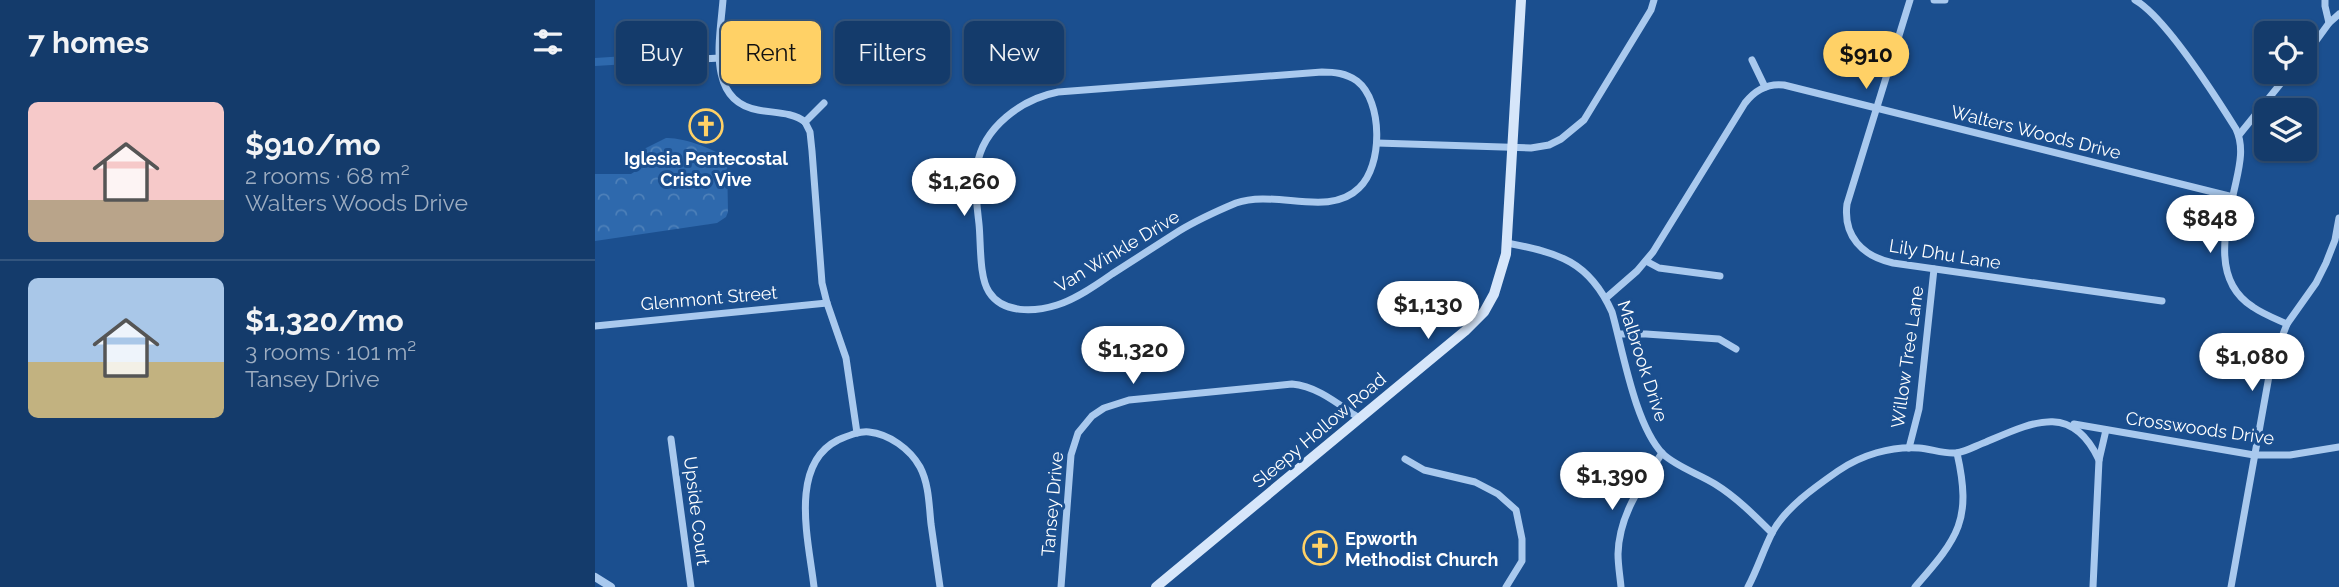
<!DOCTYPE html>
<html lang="en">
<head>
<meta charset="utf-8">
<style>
  :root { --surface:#143b6b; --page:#214673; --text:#f1f3f6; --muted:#9dadc1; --line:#33557e; --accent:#ffd166 }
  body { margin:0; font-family:Raleway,sans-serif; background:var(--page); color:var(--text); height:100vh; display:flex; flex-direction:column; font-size:26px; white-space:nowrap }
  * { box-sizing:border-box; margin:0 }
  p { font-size:23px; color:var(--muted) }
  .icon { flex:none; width:38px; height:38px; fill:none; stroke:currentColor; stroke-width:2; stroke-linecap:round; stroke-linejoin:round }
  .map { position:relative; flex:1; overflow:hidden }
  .drawer { display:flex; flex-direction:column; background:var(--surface); width:595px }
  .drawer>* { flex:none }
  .top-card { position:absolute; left:21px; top:21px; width:665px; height:63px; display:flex; gap:14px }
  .controls { position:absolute; left:1659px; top:21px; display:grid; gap:14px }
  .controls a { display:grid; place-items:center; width:63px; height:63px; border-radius:10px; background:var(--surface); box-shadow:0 2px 5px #0004,0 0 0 2px var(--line); font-size:35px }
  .price { position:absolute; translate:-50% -60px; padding:0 16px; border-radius:24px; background:#fff; color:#222; font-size:23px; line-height:46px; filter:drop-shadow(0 2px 4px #0008) }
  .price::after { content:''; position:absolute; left:50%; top:42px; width:21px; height:16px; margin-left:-10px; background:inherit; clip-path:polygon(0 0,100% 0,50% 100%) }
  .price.selected { background:var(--accent); color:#111 }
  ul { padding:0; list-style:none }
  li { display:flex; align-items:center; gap:21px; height:175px; padding:0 28px }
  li+li { border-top:2px solid var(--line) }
  li span { display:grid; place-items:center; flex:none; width:196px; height:140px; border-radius:10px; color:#555 }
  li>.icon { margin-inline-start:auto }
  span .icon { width:84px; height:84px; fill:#fffc; stroke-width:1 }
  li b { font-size:30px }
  h2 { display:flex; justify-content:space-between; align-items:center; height:84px; padding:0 28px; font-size:30px }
  .tag { padding:0 24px; border-radius:10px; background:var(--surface); box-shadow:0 2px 5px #0004,0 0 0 2px var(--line); font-size:24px; line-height:63px }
  .tag.selected { background:var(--accent); color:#111 }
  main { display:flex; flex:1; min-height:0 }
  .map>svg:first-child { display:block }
  .forest { fill:url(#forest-crowns) }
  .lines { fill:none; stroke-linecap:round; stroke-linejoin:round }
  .minor { stroke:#a9c9ee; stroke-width:7 }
  .tertiary { stroke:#a9c9ee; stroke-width:8 }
  .secondary { stroke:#d6e6fa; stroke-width:10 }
  .labels { text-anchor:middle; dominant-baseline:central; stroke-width:6; stroke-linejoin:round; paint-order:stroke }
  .street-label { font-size:18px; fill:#fff; stroke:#1b4f8f }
  .poi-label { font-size:18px; font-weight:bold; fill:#fff; stroke:#1b4f8f }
</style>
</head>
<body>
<main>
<section class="drawer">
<h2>7 homes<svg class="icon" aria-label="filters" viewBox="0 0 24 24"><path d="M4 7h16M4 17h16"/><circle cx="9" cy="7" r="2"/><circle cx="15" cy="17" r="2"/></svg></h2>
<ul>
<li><span style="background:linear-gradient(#f6c9c9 70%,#b9a48a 0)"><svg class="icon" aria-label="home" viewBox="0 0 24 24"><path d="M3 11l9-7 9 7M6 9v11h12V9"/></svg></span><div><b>$910/mo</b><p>2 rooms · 68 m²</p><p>Walters Woods Drive</p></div></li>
<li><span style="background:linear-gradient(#a9c7e8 60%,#c2b280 0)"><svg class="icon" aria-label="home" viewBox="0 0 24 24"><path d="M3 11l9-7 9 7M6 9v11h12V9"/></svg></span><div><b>$1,320/mo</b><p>3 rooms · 101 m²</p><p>Tansey Drive</p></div></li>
</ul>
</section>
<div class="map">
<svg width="1744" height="587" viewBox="0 0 1744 587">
  <defs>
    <pattern id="forest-crowns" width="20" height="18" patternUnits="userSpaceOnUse" patternTransform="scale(1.75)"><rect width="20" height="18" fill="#2e69ad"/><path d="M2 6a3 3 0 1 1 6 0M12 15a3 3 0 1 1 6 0" fill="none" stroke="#4d80b9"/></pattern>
  </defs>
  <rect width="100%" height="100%" fill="#1b4f8f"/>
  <g class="forest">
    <path d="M47,55l2,8 -49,3v-8z"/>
    <path d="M71,138c15,-1 53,11 61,23l1,51 -2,5 -9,6 -122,18v-67h36l8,-5 -7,-14z"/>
  </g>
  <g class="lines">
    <g class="minor">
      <path d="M128,0c-3,39 -17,101 35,110 15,3 35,2 47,12"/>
      <path d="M1315,0l-63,204c-4,32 15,52 46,59l269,38"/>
      <path d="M1339,0h11"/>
      <path d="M1540,0c30,17 81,97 101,129 8,17 4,35 0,53 -9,41 -27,97 17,125 10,7 23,12 34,17"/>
      <path d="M1730,0v6l4,17 10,-9"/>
      <path d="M1710,56l24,-33"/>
      <path d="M1157,60l13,27"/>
      <path d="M51,62l74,-4"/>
      <path d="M727,72c12,0 24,1 35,9 26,20 26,85 2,107 -30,30 -84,1 -123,15 -19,8 -39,17 -57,28 -22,14 -45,29 -67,43 -17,12 -36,25 -55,31 -22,7 -54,9 -68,-13 -10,-15 -8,-49 -10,-68 -2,-18 -5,-39 -2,-58 6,-39 45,-67 81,-74z"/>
      <path d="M210,122l5,10 2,19 10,132 5,20 19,55 11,75"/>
      <path d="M210,122l19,-19"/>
      <path d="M1644,135l51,-63"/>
      <path d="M782,143l154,5 18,-3 12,-6 23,-19 67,-110 3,-10"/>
      <path d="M912,243c52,10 82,18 105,69 11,39 23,113 51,142 14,13 36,20 52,30 21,13 39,31 57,49"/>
      <path d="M1051,261l13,7 61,8"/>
      <path d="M1011,298l31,-27 16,-19 92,-149c10,-13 22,-20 39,-18l449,112"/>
      <path d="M0,326l232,-23"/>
      <path d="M1024,334h27l73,5 17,10"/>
      <path d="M1479,424l180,31h36l49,-8"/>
      <path d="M76,439l20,148"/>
      <path d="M1314,448l10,-39 15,-140"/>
      <path d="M810,459l19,11 51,12 23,12 18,16 6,29v22l-16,26"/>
      <path d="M219,587c-5,-45 -26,-122 24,-147 10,-4 20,-9 31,-8 20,2 41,17 51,35 9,17 9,38 11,57 3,21 6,42 9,63"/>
      <path d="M466,587l10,-132 7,-22 14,-17 12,-8 25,-8 163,-16c25,2 46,20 67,34"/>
      <path d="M1026,587c-1,-11 -3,-22 -3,-33 1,-40 24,-70 44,-101"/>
      <path d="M1153,587c9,-17 15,-36 24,-54 13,-25 43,-46 66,-62 23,-16 53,-25 81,-23 12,1 25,6 37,5 10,-1 21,-8 30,-11 47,-20 86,-40 113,18"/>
      <path d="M1320,587c44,-50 57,-67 42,-134"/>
      <path d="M1498,587l6,-127 7,-30"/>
      <path d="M1636,587l40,-222 16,-41 29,-41 10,-20 9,-23 4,-22"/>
    </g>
    <path class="tertiary" d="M0,577l16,10"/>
    <path class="secondary" d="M561,587l309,-256 19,-19 10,-18 12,-40 15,-254"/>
  </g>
  <defs>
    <symbol id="church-ring" viewBox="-11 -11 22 22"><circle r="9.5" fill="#1b4f8f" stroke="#ffd166" stroke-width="1.5"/><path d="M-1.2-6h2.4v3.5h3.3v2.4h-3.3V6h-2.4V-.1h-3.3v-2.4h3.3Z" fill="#ffd166"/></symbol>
  </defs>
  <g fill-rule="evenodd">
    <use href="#church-ring" x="92" y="107" width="38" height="38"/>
    <use href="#church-ring" x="706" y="529" width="38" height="38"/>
  </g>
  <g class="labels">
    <g class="street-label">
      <text transform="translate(1441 132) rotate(14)">Walters Woods Drive</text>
      <text transform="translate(522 251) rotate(-31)">Van Winkle Drive</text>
      <text transform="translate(1350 254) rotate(9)">Lily Dhu Lane</text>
      <text transform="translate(114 298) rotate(-5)">Glenmont Street</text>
      <text transform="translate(1312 357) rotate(-82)">Willow Tree Lane</text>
      <text transform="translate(1048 361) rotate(72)">Malbrook Drive</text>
      <text transform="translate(1605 428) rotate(8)">Crosswoods Drive</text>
      <text transform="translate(724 430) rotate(-40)">Sleepy Hollow Road</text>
      <text transform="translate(457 504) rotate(-85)">Tansey Drive</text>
      <text transform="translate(102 511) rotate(83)">Upside Court</text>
    </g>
    <g class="poi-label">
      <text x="111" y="158">Iglesia Pentecostal<tspan x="111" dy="21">Cristo Vive</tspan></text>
      <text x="750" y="538" text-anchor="start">Epworth<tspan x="750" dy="21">Methodist Church</tspan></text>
    </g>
  </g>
</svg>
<div class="controls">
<a><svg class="icon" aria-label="locate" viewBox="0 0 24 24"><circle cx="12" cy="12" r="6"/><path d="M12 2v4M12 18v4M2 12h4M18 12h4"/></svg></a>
<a><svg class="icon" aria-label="layers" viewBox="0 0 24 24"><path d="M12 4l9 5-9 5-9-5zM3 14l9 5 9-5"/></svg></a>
</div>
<b class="price selected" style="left:1271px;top:91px">$910</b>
<b class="price" style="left:369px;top:218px">$1,260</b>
<b class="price" style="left:1615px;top:255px">$848</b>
<b class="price" style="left:833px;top:341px">$1,130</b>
<b class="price" style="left:538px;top:386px">$1,320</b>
<b class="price" style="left:1657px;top:393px">$1,080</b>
<b class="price" style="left:1017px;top:512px">$1,390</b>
<div class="top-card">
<a class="tag">Buy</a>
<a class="tag selected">Rent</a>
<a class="tag">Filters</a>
<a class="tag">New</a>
</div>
</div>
</main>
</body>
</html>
